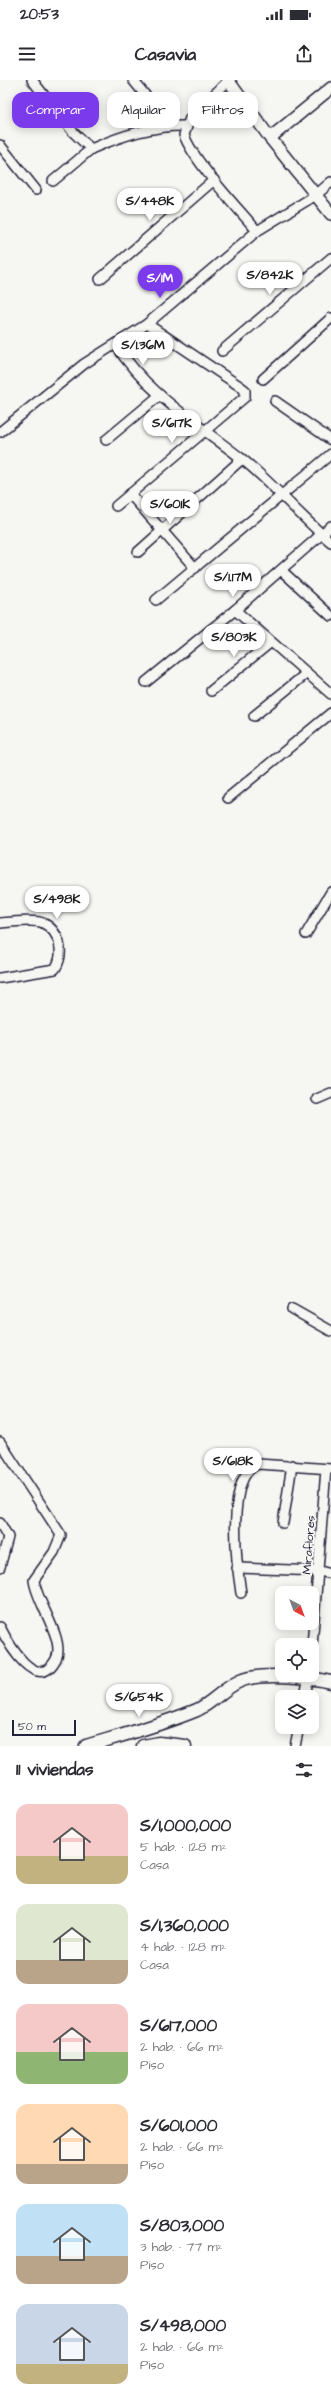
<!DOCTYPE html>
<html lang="es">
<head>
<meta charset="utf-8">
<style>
  :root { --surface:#fff; --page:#f7f7f7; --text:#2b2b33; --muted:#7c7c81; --accent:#7c3aed }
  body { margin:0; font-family:"Architects Daughter",sans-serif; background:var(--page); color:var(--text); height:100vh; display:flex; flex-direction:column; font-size:15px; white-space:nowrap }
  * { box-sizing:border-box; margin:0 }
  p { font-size:13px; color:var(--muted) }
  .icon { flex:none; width:22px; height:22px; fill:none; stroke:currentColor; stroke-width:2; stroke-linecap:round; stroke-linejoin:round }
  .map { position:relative; height:1666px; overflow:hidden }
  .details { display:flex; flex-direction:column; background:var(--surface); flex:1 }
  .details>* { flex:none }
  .guide { position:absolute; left:12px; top:12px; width:307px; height:36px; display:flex; gap:8px }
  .needle { width:26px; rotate:139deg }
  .controls { position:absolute; left:275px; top:1506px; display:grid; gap:8px }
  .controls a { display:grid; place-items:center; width:44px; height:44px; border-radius:8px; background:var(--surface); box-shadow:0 2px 10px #0003; font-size:20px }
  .scale { position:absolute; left:12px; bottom:10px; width:64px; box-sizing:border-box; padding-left:4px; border:2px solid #22223b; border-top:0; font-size:11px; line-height:14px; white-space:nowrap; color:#22223b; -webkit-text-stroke:3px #f6f6f2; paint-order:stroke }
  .price { position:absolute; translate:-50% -34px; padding:0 9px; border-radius:14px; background:#fff; color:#222; font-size:13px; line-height:26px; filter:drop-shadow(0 1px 2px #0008) }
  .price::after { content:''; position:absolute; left:50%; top:24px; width:12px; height:9px; margin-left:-6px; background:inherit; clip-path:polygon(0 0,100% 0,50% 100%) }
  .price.active { background:var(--accent); color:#fff }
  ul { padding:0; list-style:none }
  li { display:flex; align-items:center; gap:12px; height:100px; padding:0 16px }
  li span { display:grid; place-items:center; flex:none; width:112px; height:80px; border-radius:12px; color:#555 }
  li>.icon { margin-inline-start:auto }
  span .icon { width:48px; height:48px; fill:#fffc; stroke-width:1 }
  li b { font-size:17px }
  h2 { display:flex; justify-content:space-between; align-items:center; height:48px; padding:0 16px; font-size:17px }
  .chip { padding:0 14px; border-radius:12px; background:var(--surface); box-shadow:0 2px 10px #0003; font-size:14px; line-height:36px }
  .chip.active { background:var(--accent); color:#fff }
  .status { display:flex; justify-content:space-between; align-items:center; height:28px; padding:0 20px; background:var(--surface); direction:ltr }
  .status svg { height:11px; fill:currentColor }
  header { display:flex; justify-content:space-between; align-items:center; height:52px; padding:0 16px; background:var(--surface); font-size:18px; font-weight:700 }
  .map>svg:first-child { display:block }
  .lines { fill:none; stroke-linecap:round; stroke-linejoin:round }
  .minor-casing { stroke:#22223b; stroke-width:12 }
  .tertiary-casing { stroke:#22223b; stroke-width:14 }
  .secondary-casing { stroke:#22223b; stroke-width:15 }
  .minor { stroke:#f6f6f2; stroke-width:9 }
  .tertiary { stroke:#f6f6f2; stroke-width:11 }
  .secondary { stroke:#f6f6f2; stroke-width:12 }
  .labels { text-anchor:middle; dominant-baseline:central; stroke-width:4; stroke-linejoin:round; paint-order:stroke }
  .street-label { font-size:12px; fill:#22223b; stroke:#f6f6f2 }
</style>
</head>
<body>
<div class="status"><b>20:53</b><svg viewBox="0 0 49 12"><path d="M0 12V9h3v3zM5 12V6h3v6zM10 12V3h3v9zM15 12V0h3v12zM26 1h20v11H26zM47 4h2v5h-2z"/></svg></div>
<header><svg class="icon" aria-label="menu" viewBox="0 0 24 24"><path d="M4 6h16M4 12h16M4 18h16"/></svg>Casavia<svg class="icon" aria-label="share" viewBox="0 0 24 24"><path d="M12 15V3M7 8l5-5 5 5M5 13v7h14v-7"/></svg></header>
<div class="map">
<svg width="331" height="1666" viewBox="0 0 331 1666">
  <rect width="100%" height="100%" fill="#f6f6f2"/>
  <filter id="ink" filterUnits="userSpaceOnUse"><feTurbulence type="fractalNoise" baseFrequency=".025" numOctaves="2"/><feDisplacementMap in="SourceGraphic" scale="8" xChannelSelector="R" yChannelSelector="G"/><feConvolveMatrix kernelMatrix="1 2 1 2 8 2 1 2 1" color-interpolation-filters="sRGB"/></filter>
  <g filter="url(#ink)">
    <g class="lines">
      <defs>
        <g id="minor">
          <path d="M32,0l41,52 18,17c29,-13 63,-24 95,-23"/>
          <path d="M133,0l37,46"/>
          <path d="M229,0l-39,38 -6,17c10,27 53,72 73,96"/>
          <path d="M0,65l36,45"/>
          <path d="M53,101l38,-32"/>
          <path d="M100,199l114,-99"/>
          <path d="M116,265c31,49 82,79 126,114 32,25 58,58 89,83"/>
          <path d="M222,271l109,-93"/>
          <path d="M263,299l68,-61"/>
          <path d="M275,321l56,39"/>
          <path d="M0,352l84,-68 63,-40 110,-93 59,-36 15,-13"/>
          <path d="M106,360l54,-45"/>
          <path d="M130,414l65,74"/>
          <path d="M116,426l129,-109v-7l-4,-3 -94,-63"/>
          <path d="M138,472l104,-93"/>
          <path d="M281,490l50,46"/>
          <path d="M156,520l175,-146"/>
          <path d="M235,530l96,84"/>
          <path d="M146,602l89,-72 96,-84"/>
          <path d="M211,611l60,-49"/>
          <path d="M254,636l53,-43"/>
          <path d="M228,718l103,-85"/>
          <path d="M0,843c10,-1 35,-4 43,0 17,8 22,31 12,46l-55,9"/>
          <path d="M306,854l25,-42"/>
          <path d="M317,1019l14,-6"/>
          <path d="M292,1229l39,22"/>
          <path d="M0,1362l61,93 -7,17 -20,28c2,22 32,60 22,79 -19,36 -48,-16 -56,-32"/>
          <path d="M0,1443l8,14 -8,30"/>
          <path d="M283,1443l9,-58"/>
          <path d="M237,1488l83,3 11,3"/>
          <path d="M241,1513c-4,-26 -16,-118 17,-129l73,5"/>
          <path d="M312,1566l14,-177"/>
          <path d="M305,1617l4,-22"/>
          <path d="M295,1666l4,-19"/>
        </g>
        <g id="tertiary">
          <path d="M228,0l42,58 61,76"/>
          <path d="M270,58l61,-50"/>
        </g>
        <g id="secondary">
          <path d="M86,1666c37,-11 75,-21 111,-36 15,-7 27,-22 43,-29 20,-9 69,-4 91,1"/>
          <path d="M143,1666l16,-3 26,3"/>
        </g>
      </defs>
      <use href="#minor" class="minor-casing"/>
      <use href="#tertiary" class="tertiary-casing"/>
      <use href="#secondary" class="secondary-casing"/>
      <use href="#minor" class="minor"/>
      <use href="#tertiary" class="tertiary"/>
      <use href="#secondary" class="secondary"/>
    </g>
  </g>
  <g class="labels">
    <g class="street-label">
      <text transform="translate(309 1465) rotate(-86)">Miraflores</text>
    </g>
  </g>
</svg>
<div class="controls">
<a><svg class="needle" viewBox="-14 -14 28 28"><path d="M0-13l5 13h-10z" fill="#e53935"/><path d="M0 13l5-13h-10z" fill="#7c7c81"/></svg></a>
<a><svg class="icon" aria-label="locate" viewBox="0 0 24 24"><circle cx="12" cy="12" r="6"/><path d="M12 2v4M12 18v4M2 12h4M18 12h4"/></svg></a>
<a><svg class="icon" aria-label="layers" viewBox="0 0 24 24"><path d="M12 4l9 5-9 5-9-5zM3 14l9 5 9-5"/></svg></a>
</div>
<div class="scale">50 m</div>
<b class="price" style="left:150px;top:142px">S/448K</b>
<b class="price" style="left:270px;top:216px">S/842K</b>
<b class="price active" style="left:160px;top:219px">S/1M</b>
<b class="price" style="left:143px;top:286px">S/1.36M</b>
<b class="price" style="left:172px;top:364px">S/617K</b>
<b class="price" style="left:170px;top:445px">S/601K</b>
<b class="price" style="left:233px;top:518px">S/1.17M</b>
<b class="price" style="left:234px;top:578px">S/803K</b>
<b class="price" style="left:57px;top:840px">S/498K</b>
<b class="price" style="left:233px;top:1402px">S/618K</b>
<b class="price" style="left:139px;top:1638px">S/654K</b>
<div class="guide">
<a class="chip active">Comprar</a>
<a class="chip">Alquilar</a>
<a class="chip">Filtros</a>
</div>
</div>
<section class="details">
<h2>11 viviendas<svg class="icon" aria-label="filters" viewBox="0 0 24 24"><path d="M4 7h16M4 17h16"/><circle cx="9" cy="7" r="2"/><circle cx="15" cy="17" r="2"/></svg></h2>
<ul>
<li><span style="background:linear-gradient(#f6c9c9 65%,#c2b280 0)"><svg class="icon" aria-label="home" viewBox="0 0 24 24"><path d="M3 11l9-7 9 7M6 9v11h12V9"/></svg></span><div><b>S/1,000,000</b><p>5 hab. · 128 m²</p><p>Casa</p></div></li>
<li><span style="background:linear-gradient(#dfe7d0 70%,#b9a48a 0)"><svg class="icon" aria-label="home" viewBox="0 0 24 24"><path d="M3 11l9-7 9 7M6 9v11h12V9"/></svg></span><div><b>S/1,360,000</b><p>4 hab. · 128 m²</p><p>Casa</p></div></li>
<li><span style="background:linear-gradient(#f6c9c9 60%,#8fb573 0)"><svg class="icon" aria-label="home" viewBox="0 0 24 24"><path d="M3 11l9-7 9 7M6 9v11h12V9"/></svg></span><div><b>S/617,000</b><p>2 hab. · 66 m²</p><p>Piso</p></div></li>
<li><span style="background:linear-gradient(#ffd9b3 75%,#b9a48a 0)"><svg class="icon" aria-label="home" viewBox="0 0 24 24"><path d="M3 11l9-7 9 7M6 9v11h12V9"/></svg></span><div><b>S/601,000</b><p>2 hab. · 66 m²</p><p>Piso</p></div></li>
<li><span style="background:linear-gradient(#bfe0f5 65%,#b9a48a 0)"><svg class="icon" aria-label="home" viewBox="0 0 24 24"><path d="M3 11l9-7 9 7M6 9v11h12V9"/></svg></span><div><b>S/803,000</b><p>3 hab. · 77 m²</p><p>Piso</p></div></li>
<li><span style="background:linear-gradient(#c9d6e8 75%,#c2b280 0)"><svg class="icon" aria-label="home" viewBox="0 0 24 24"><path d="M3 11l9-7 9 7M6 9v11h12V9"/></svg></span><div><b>S/498,000</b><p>2 hab. · 66 m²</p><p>Piso</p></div></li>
</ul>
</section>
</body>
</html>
